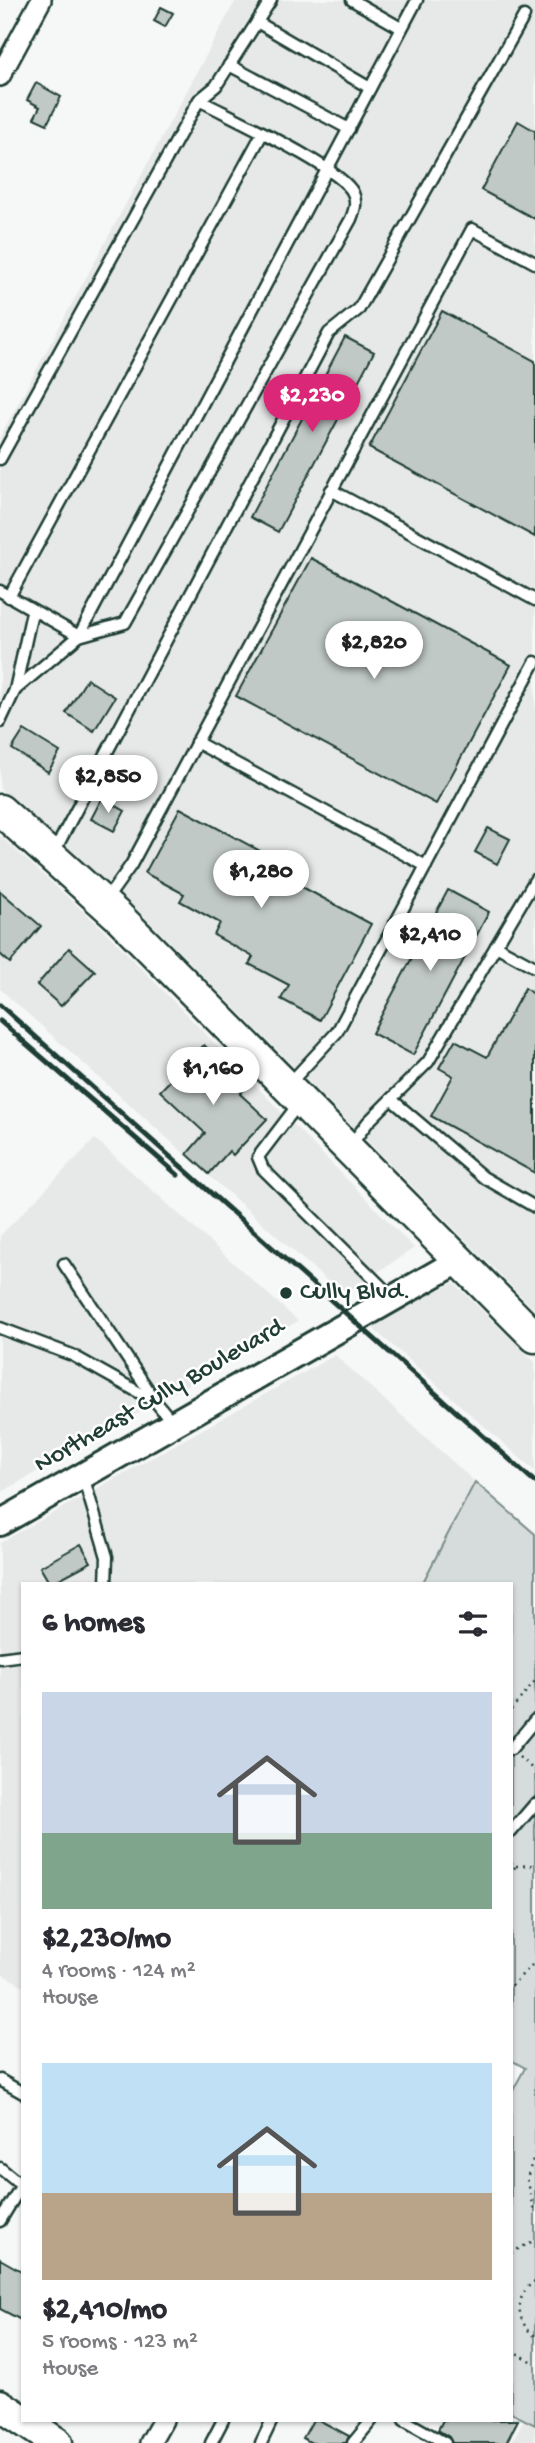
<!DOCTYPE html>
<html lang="en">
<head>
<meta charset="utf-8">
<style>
  :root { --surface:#fff; --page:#f7f7f7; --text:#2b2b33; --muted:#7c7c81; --accent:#db2777 }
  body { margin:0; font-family:"Gochi Hand",sans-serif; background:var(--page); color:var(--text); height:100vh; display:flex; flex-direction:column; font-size:26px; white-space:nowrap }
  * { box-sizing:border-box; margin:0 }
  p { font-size:23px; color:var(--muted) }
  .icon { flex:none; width:38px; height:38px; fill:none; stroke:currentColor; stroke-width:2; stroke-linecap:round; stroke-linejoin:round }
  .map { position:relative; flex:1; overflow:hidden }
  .sheet { position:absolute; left:21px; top:1582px; width:492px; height:840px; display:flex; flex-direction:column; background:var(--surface); border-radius:0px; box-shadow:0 2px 5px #0004 }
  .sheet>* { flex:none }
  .price { position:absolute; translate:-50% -60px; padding:0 16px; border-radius:24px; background:#fff; color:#222; font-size:23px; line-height:46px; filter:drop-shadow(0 2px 4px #0008) }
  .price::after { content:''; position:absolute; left:50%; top:42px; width:21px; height:16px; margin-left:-10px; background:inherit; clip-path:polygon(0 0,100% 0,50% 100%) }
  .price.selected { background:var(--accent); color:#fff }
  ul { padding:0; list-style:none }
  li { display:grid; align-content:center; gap:14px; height:371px; padding:0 21px }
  li span { display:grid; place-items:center; height:217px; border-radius:0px; color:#555 }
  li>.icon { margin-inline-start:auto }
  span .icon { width:126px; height:126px; fill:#fffc; stroke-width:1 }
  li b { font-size:30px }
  h2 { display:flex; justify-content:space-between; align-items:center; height:84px; padding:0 21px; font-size:30px }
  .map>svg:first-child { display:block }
  .built { fill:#e6e9e8 }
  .green { fill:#d6dcdb; stroke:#7a8c88; stroke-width:2 }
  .building { fill:#c0c9c6; stroke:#1f3d34; stroke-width:2 }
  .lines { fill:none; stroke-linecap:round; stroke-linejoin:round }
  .service-casing { stroke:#1f3d34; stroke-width:15 }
  .minor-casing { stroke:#1f3d34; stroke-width:24 }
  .tertiary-casing { stroke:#1f3d34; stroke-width:30 }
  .primary-casing { stroke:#1f3d34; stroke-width:35 }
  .path { stroke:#1f3d34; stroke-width:2.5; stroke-dasharray:2 5; stroke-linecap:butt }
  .service { stroke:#fff; stroke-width:10 }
  .minor { stroke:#fff; stroke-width:19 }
  .tertiary { stroke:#fff; stroke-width:24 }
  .primary { stroke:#fff; stroke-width:30 }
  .rail { stroke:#1f3d34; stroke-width:5 }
  .poi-dot { fill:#1f3d34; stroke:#fff; stroke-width:2.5 }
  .labels { text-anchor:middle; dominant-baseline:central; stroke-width:5; stroke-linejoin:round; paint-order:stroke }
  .poi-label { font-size:26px; fill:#1f3d34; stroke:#fff; text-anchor:start }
  .street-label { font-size:26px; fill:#1f3d34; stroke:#fff }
</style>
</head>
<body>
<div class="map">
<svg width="535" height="2443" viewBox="0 0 535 2443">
  <rect width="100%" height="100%" fill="#f6f7f7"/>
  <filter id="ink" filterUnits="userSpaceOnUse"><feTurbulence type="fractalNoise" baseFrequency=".0143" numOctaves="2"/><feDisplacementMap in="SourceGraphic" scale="14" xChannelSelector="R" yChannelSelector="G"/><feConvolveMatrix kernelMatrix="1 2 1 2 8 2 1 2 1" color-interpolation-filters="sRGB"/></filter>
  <g filter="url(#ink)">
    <g class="built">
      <path d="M236,0h299v1310l-394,-397 -141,-124v-352z"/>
      <path d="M0,836l103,93 311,319 -71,47 -343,-306z"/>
      <path d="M95,1139l203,182 -298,172v-257z"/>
      <path d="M454,1283l81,79v109l-167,-147z"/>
      <path d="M335,1355l140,127 -53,102h-399v402l-23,-13v-430z"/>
      <path d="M524,2419l11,6v18h-24z"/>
    </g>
    <path class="green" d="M475,1482l60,52v891l-24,-12v-319l14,-26 -14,-8v-476h-89z"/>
    <g class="building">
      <path d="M161,7l12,6 -8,14 -11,-6z"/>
      <path d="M36,83l25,14 -14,27 -13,-6 6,-11 -13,-7z"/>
      <path d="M518,121l17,10v88l-54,-29z"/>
      <path d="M442,311l93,50v176l-166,-89z"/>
      <path d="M345,337l29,15 -96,180 -28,-15z"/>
      <path d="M311,558l200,107 -75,139 -200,-108z"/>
      <path d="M87,679l28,18 -21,34 -28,-18z"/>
      <path d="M24,730l36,22 -12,20 -36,-23z"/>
      <path d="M102,798l23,13 -11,20 -23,-12z"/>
      <path d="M180,808l119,64 -6,10 78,42 -51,96 -39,-21 8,-14 -40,-21 4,-7 -39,-22 6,-12 -40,-22 4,-7 -39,-21z"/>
      <path d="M488,828l22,11 -13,25 -22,-12z"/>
      <path d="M448,890l41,22 -76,143 -41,-22z"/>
      <path d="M0,891l41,35 -31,37 -10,-9z"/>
      <path d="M69,948l26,23 -34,35 -24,-21z"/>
      <path d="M525,988l10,7v178l-104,-57 22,-40 -14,-8 16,-28 32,17z"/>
      <path d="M204,1045l43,41 -7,8 27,25 -34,36 -4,-4 -20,23 -22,-20 18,-21 -45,-42z"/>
      <path d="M81,1544l10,18 -41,22 -10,-17z"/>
      <path d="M0,2259l23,13v49l-23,-12z"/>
      <path d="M313,2420h6l30,16 -3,7h-34l-9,-5z"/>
      <path d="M443,2420h75l-12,23h-54l-3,-6 -11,-7z"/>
    </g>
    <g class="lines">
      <defs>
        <g id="service">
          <path d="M352,0l49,28"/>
          <path d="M257,22l113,66"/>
          <path d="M229,65l120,64"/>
          <path d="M0,459l199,-359 17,-14 55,-86"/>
          <path d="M331,490l204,110"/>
          <path d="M0,591l79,45 338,-636"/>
          <path d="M9,597l253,-463"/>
          <path d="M15,690l64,-54 46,-13 226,-404c4,-10 6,-17 2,-26 -11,-25 -124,-77 -154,-93"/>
          <path d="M0,722l15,-32 17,-78"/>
          <path d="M196,742l230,124"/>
          <path d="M54,852l275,-519 30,-24 165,-293"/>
          <path d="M106,900l25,-35 341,-636 63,34"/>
          <path d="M496,946l39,-66"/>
          <path d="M289,1084l48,-52 198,-370"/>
          <path d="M391,1099l92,78 52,30"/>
          <path d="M300,1102l-42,55 5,12 130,129"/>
          <path d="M350,1146l18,-24 60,-60 68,-116 39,21"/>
          <path d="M64,1264l91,136"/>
          <path d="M0,1328l72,27 84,47 17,21"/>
          <path d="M83,1476l24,81 -1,27"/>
          <path d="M0,1658l23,-3"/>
          <path d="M511,1749l24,-29"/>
          <path d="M511,1832l24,-28"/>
          <path d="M0,2080l23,13"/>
          <path d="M0,2168l21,17"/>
          <path d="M0,2221l23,-38"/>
          <path d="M404,2420l41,23"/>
          <path d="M211,2443l12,-23"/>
          <path d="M261,2443l11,-23"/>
          <path d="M353,2443l19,-23"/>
        </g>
        <g id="minor">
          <path d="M0,76l41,-76"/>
          <path d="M150,2443l13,-23"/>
        </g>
        <path id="tertiary" d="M0,1523l460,-263"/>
        <g id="primary">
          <path d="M0,810l119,107 416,420"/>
          <path d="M0,2405l57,38"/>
        </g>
      </defs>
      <use href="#service" class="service-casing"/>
      <use href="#minor" class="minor-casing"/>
      <use href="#tertiary" class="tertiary-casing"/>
      <use href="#primary" class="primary-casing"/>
      <g class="path">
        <path d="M511,1710l24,-29"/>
        <path d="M519,1757l16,14"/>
        <path d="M511,1863l5,3 -5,6"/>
        <path d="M516,1866l19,-1"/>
        <path d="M511,1986l24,-24"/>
        <path d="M535,2153l-8,25 8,35"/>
        <path d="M511,2253l24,-13"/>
        <path d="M535,2281c-21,14 -20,41 0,55"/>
        <path d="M511,2350l24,13"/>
      </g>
      <use href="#service" class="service"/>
      <use href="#minor" class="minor"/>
      <use href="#tertiary" class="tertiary"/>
      <use href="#primary" class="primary"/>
      <g class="rail">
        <path d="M0,1005l535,477"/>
        <path d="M0,1021l178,154"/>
      </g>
    </g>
  </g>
  <circle class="poi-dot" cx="286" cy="1293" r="7"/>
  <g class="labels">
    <g class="poi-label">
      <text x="300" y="1293">Cully Blvd.</text>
    </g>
    <g class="street-label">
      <text transform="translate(160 1397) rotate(-30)">Northeast Cully Boulevard</text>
    </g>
  </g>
</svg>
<b class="price selected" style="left:312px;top:434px">$2,230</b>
<b class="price" style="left:374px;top:681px">$2,820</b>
<b class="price" style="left:108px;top:815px">$2,850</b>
<b class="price" style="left:261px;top:910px">$1,280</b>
<b class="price" style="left:430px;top:973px">$2,410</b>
<b class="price" style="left:213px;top:1107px">$1,160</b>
<section class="sheet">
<h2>6 homes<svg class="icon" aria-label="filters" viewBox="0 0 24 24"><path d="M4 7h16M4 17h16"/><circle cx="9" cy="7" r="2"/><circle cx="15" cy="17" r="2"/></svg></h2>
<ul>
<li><span style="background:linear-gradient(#c9d6e8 65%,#7fa58c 0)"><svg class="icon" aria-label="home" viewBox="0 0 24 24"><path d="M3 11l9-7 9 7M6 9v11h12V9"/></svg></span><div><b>$2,230/mo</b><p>4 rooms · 124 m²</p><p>House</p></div></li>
<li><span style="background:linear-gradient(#bfe0f5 60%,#b9a48a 0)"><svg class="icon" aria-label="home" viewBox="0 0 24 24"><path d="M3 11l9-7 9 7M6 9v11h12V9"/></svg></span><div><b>$2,410/mo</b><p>5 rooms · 123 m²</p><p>House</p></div></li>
</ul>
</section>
</div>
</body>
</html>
